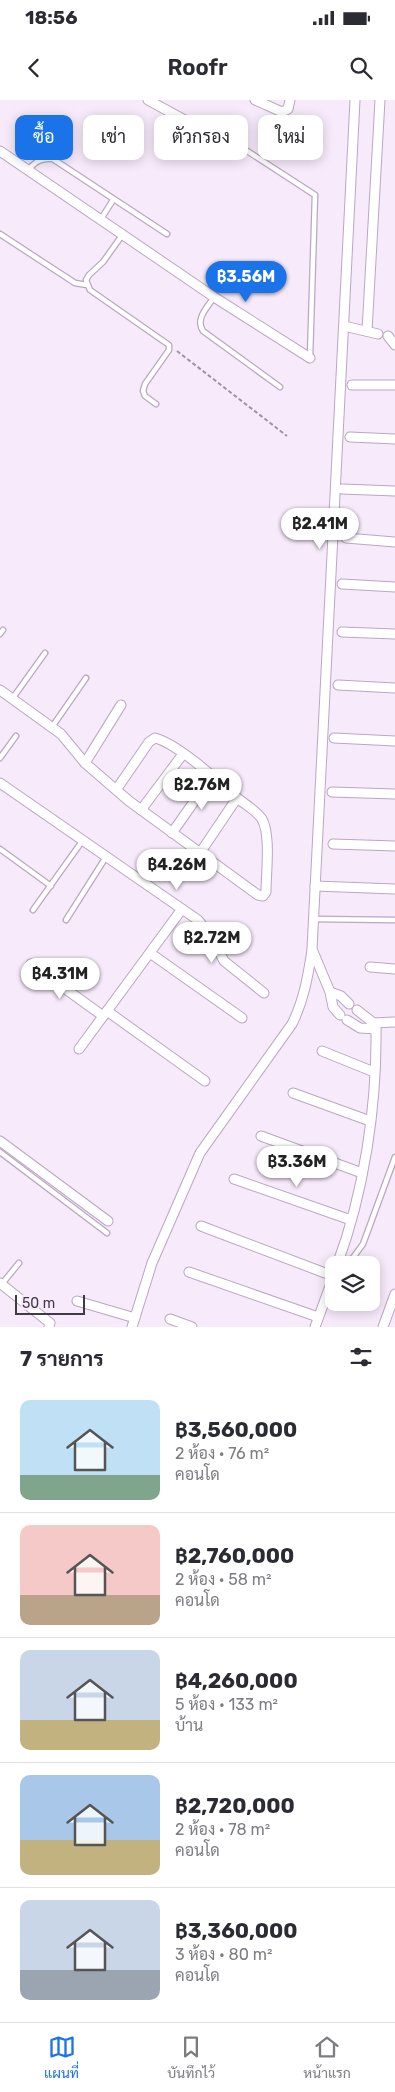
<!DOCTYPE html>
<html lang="th">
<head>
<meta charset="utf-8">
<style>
  :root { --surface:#fff; --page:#f7f7f7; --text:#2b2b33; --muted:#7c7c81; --line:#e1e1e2; --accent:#1a73e8 }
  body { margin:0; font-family:Rubik,Sarabun,sans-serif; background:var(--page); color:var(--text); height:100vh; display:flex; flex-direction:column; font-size:19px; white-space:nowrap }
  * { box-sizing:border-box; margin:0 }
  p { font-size:16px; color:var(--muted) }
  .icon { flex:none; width:28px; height:28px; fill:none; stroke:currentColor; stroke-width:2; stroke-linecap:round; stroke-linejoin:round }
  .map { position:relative; height:1227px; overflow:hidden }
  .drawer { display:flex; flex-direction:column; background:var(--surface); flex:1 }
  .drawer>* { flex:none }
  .banner { position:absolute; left:15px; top:15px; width:365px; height:45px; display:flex; gap:10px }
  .controls { position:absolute; left:325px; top:1156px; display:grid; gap:10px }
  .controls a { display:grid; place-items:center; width:55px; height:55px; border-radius:10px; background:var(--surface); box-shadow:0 2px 12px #0003; font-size:25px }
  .scale { position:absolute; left:15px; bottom:12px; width:70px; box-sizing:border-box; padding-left:5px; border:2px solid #413944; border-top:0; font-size:14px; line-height:18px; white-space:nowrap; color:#413944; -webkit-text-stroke:4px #f7eafb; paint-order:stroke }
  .price { position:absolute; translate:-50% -42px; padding:0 11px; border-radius:18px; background:#fff; color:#222; font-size:16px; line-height:32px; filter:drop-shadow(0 1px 2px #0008) }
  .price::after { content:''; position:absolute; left:50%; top:30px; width:15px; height:11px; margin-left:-8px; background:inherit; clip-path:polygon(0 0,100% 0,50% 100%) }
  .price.active { background:var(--accent); color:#fff }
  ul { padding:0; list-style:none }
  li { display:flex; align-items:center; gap:15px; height:125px; padding:0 20px }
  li+li { border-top:1px solid var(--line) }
  li span { display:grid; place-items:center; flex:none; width:140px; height:100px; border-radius:10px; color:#555 }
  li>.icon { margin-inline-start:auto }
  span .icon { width:60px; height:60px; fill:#fffc; stroke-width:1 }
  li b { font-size:21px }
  h2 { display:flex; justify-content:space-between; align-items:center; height:60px; padding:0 20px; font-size:21px }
  .chip { padding:0 18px; border-radius:10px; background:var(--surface); box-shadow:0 2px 12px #0003; font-size:18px; line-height:45px }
  .chip.active { background:var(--accent); color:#fff }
  .status { display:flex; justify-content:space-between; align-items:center; height:35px; padding:0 25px; background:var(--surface); direction:ltr }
  .status svg { height:14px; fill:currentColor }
  header { display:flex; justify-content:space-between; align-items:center; height:65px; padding:0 20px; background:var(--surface); font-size:22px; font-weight:600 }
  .dock { display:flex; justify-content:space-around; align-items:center; height:70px; border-top:1px solid var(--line); background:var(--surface); font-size:14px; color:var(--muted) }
  .dock a { display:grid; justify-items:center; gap:2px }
  .dock .active { color:var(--accent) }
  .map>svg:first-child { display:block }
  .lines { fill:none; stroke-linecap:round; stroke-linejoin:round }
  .service-casing { stroke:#bba7c2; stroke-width:7 }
  .minor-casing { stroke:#bba7c2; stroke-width:11 }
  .path { stroke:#9e94a2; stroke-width:2; stroke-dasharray:4 2.5; stroke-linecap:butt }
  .service { stroke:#fff; stroke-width:4.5 }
  .minor { stroke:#fff; stroke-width:9 }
</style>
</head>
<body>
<div class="status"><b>18:56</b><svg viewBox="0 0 49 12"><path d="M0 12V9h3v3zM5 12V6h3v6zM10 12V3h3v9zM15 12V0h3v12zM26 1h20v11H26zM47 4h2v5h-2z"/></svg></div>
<header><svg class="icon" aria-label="back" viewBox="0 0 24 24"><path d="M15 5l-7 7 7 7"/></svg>Roofr<svg class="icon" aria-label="search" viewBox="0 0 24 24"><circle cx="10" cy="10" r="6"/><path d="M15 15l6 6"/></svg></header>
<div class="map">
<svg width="395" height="1227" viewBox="0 0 395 1227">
  <rect width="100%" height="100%" fill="#f7eafb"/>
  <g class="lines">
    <defs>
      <g id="service">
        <path d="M192,24l9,-3 114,74 -5,162"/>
        <path d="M28,70c8,-9 13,-12 25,-11l114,75"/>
        <path d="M101,119l12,-19"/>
        <path d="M0,134l75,49 12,2"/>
        <path d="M123,134l-20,28 -14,13 -3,5 4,10 79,55v5l-24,34 -2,7 2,5 11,8"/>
        <path d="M214,197c-7,11 -19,22 -11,34l77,56"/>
        <path d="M0,534l3,-4"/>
        <path d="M12,599l33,-46"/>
        <path d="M52,627l34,-49"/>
        <path d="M0,658l16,-22"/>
        <path d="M0,749l51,37"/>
        <path d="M33,810l50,-70"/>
        <path d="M314,819l81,1"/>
        <path d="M66,820l40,-63"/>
        <path d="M0,1052l107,81"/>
        <path d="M339,1160l13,-1 11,-15 32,-87"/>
        <path d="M1,1185l18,-22"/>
      </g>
      <g id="minor">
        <path d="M148,0l44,24"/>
        <path d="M255,0l27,12 6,-3 2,-9"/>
        <path d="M0,51l214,146 96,61"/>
        <path d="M344,226l34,8"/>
        <path d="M367,231l13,-231"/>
        <path d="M388,236l7,9"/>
        <path d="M352,285h43"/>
        <path d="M350,337l45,2"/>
        <path d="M342,389l53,2"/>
        <path d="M346,438l49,4"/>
        <path d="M342,484l53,3"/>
        <path d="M342,532l53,2"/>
        <path d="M338,585l57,3"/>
        <path d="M0,590l61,44 24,29 44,38 129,94 5,1 3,-4c0,-19 5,-57 -4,-73 -6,-9 -18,-15 -26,-22 -19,-17 -58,-53 -81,-59l-6,4 -33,48"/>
        <path d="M334,638l61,3"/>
        <path d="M85,663l36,-58"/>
        <path d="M0,683l182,126 -103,140"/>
        <path d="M332,692l63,2"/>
        <path d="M141,710l42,-56"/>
        <path d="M172,733l40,-57"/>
        <path d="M333,744l62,2"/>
        <path d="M200,753l37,-55"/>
        <path d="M315,786l80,3"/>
        <path d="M182,809l16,11 13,16 13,25 40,32"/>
        <path d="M150,853l92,65"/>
        <path d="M31,864l72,52"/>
        <path d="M370,867l25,2"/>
        <path d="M330,892l11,4 8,8"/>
        <path d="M107,911l98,70"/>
        <path d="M340,915l-7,-8 -3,-15 -18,-43 43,-849"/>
        <path d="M347,920l13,8 16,1"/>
        <path d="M372,923l23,-1"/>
        <path d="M322,951l52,21"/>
        <path d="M293,993l77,28"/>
        <path d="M261,1036l101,37"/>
        <path d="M0,1041l108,80"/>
        <path d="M234,1079l117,41"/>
        <path d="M201,1126l132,50"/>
        <path d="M337,1165c27,-72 40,-159 39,-236l-5,-8 -14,-11"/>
        <path d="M189,1172l129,45"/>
        <path d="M0,1183l50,40 -1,4"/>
        <path d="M77,1201l58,17"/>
        <path d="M170,1219l22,8"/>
        <path d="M132,1227l20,-64 48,-110 92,-129c12,-24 16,-48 20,-74"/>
        <path d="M315,1227l19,-52"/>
        <path d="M383,1227l12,-33"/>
      </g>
    </defs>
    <use href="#service" class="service-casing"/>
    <use href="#minor" class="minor-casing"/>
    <path class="path" d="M177,251l110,85"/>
    <use href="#service" class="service"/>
    <use href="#minor" class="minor"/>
  </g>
</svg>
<div class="controls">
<a><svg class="icon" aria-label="layers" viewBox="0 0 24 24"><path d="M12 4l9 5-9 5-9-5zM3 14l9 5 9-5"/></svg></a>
</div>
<div class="scale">50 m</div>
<b class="price active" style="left:246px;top:203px">฿3.56M</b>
<b class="price" style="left:320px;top:450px">฿2.41M</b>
<b class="price" style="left:202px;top:711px">฿2.76M</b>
<b class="price" style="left:177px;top:791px">฿4.26M</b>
<b class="price" style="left:212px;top:864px">฿2.72M</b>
<b class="price" style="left:60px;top:900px">฿4.31M</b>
<b class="price" style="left:297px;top:1088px">฿3.36M</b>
<div class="banner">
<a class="chip active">ซื้อ</a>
<a class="chip">เช่า</a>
<a class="chip">ตัวกรอง</a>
<a class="chip">ใหม่</a>
</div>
</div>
<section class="drawer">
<h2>7 รายการ<svg class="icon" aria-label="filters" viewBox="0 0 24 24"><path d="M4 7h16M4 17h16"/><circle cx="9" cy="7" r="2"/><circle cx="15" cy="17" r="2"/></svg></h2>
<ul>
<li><span style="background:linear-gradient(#bfe0f5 75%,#7fa58c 0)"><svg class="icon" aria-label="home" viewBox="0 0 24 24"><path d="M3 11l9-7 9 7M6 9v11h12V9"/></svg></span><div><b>฿3,560,000</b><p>2 ห้อง · 76 m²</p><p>คอนโด</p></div></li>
<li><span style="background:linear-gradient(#f6c9c9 70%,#b9a48a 0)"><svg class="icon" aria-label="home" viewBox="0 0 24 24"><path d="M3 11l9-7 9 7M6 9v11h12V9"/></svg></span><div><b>฿2,760,000</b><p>2 ห้อง · 58 m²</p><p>คอนโด</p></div></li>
<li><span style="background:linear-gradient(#c9d6e8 70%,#c2b280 0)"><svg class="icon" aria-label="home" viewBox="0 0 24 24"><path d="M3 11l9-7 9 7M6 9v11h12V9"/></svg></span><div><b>฿4,260,000</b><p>5 ห้อง · 133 m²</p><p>บ้าน</p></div></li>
<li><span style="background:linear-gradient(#a9c7e8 65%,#c2b280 0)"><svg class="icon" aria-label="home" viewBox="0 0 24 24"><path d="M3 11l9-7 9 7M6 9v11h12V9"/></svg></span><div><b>฿2,720,000</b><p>2 ห้อง · 78 m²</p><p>คอนโด</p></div></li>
<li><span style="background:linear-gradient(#c9d6e8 70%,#9aa5b1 0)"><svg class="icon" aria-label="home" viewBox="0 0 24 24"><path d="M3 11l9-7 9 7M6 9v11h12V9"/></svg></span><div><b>฿3,360,000</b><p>3 ห้อง · 80 m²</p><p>คอนโด</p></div></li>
</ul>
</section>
<nav class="dock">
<a class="active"><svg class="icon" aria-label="map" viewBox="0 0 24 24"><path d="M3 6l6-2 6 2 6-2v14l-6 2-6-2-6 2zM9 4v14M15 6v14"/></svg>แผนที่</a>
<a><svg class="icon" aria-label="saved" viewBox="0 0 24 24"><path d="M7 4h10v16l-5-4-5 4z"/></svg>บันทึกไว้</a>
<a><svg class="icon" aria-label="home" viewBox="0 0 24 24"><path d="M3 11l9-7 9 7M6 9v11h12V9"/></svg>หน้าแรก</a>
</nav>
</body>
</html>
